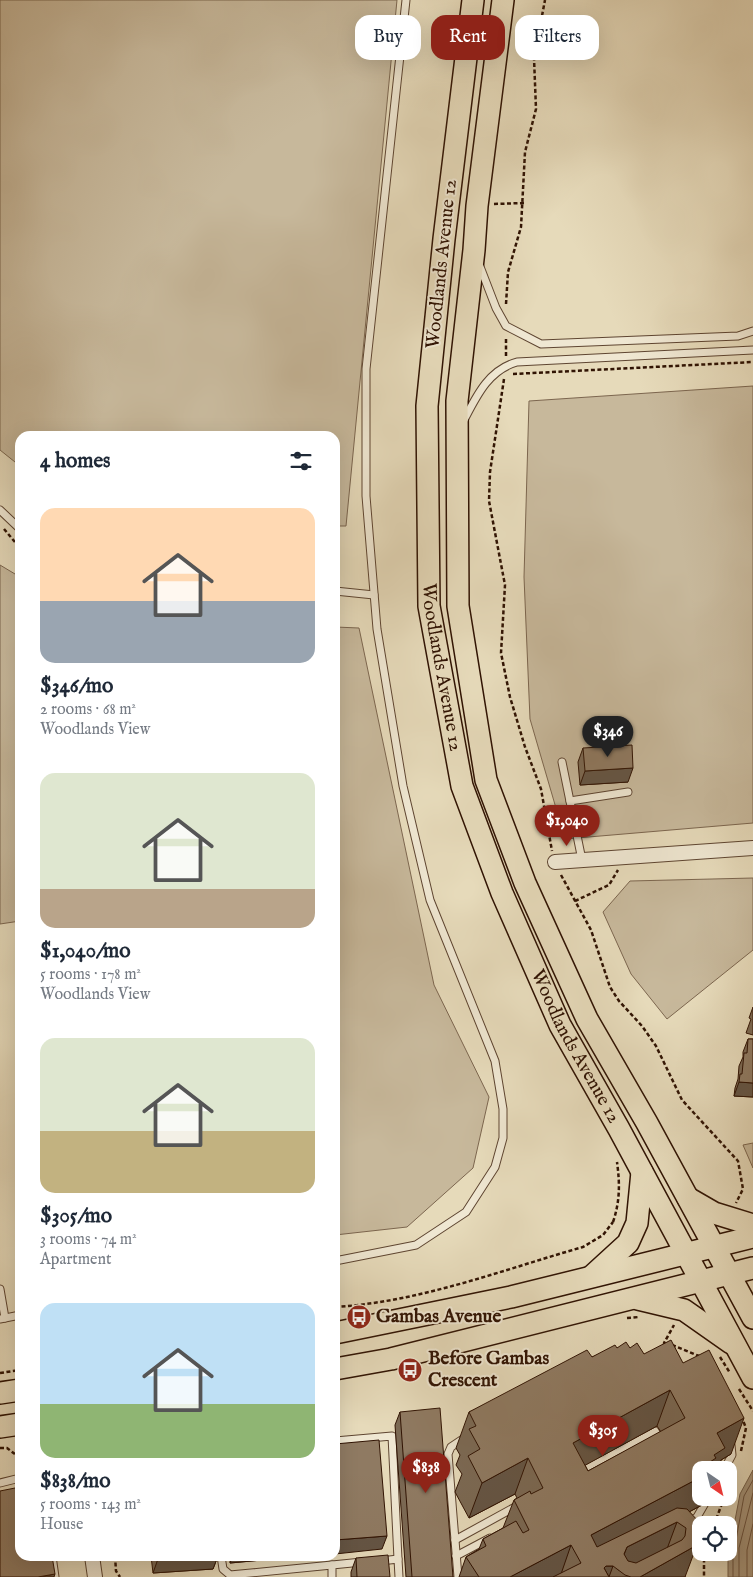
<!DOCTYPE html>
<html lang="en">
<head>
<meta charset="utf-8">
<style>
  :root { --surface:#fff; --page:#f6f6f7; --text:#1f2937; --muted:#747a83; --accent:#8f2418 }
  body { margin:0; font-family:"IM FELL English",serif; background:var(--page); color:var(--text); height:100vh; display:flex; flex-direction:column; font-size:19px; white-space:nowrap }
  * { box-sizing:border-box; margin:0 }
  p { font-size:16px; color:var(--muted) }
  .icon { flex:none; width:28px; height:28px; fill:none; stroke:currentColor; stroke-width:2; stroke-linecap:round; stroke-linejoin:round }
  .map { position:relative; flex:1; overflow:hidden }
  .drawer { position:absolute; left:15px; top:431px; width:325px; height:1130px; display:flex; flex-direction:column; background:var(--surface); border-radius:15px; box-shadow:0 5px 20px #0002 }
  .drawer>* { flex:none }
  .banner { position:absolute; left:355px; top:15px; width:322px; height:45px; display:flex; gap:10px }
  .needle { width:32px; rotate:145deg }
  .buttons { position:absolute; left:692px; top:1461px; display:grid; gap:10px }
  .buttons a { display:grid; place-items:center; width:45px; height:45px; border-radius:10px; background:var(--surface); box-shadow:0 5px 20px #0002; font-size:25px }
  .price { position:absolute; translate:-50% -42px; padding:0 11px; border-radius:18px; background:var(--accent); color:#fff; font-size:16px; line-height:32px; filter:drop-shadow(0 1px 2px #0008) }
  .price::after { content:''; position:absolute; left:50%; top:30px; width:15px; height:11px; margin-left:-8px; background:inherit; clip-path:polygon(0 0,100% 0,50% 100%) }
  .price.on { background:#222; color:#fff }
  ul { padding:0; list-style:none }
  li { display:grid; align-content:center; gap:10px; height:265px; padding:0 25px }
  li span { display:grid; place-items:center; height:155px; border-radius:15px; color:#555 }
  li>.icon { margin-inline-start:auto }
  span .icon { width:90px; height:90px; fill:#fffc; stroke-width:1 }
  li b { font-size:21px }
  h2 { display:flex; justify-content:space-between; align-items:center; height:60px; padding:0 25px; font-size:21px }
  .chip { padding:0 18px; border-radius:15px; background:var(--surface); box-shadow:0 5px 20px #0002; font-size:18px; line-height:45px }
  .chip.on { background:var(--accent); color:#fff }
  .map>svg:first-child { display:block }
  .green { fill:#c7b89b; stroke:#7c664f }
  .water { fill:#a8967c; stroke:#78624c }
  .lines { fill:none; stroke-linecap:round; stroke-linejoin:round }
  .shore { stroke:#6c5440; stroke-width:1 }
  .service-casing { stroke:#5e4531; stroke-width:9 }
  .minor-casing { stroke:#5e4531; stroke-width:16 }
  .primary-casing { stroke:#301303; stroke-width:24 }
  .path { stroke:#301303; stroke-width:2.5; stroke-dasharray:4 2.5; stroke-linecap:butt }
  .service { stroke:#efe7d2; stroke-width:7 }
  .minor { stroke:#efe7d2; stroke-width:14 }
  .primary { stroke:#e6daba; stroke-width:21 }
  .wall { fill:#7b6954; stroke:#301303; fill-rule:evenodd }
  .shaded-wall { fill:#645545; stroke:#301303 }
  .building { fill:#8f7a62; stroke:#301303; fill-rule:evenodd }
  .labels { text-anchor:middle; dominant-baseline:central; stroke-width:4; stroke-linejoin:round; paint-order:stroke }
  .street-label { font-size:19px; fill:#301303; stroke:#efe7d2 }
  .poi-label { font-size:19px; font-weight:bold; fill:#301303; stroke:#efe7d2; text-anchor:start }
</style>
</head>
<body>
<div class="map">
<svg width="753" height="1577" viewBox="0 0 753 1577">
  <rect width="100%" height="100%" fill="#e6daba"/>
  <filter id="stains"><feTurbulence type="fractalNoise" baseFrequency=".004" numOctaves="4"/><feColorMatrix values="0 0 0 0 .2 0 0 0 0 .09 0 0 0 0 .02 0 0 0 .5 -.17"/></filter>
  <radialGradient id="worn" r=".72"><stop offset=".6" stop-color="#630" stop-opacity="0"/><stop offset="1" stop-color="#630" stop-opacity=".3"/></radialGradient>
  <g class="green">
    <path d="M0,0h397l-51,526h-11v-90h-315v30l-20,-16z"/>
    <path d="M753,386v437l-188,16 -35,-120 -6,-142 5,-176z"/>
    <path d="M0,565l20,12v344l-20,3z"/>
    <path d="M335,627l24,1 75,357 55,112 -16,71 -66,59 -72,8z"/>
    <path d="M753,878v72l-86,69 -36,-45 -28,-62 27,-31z"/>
    <path d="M753,1143v25l-10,-23z"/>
  </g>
  <path class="water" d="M753,1470v107h-25v-20l12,-63z"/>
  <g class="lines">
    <g class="shore">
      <path d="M733,1577v-24l-3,-7 6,-6 8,-44 9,-16"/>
      <path d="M739,1577v-29l14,-55"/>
      <path d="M747,1577v-27l6,-26"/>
    </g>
    <defs>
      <g id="service">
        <path d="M479,264l17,44 10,18 35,18 197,-8 15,-5"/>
        <path d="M463,422c13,-25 25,-52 54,-60l236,-12"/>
        <path d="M0,510l20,19"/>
        <path d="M335,591l39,4"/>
        <path d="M562,762l20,98"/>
        <path d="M570,801l58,-9"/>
        <path d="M335,1261l81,-16 50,-33 29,-45 8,-29v-29l-8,-48 -65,-161 -27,-114 -26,-157 -11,-133v-127l40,-369"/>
        <path d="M0,1289l5,29"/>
        <path d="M0,1319l20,-4"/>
        <path d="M335,1441l57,-5 6,123"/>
        <path d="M724,1470l8,-15 -1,-10"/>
        <path d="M579,1472l76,-41 6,11"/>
        <path d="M0,1483l20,-5"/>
        <path d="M689,1522l8,-5 11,-19"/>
        <path d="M455,1540l62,-34"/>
        <path d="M52,1556l3,21"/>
        <path d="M221,1556l2,13 7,6 102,-10"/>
        <path d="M456,1556l34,-18"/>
        <path d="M381,1561l17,-2 1,18"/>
        <path d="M332,1577v-12l30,-3"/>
        <path d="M458,1577l-10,-123 3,-7 15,-10"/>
      </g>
      <g id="minor">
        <path d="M555,862l198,-14"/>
        <path d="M92,1556l3,21"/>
      </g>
      <g id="primary">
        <path id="s1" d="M473,0l-29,239 -17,167 2,200 33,180 40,107 58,132 59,104 134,249"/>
        <path d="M503,0l-26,206 -3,44 -17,151 1,205 28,174 39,103 62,136 60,104 106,195"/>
        <path d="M688,1198l26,15 39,12"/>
        <path d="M593,1275l35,-32 9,-20 5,-51"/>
        <path d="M638,1299l46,11 47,33"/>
        <path d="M335,1333l176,-36 242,-60"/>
        <path d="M335,1369l56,-10 362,-91"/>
        <path d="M0,1393l20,-3"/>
        <path d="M0,1427l20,-3"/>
      </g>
    </defs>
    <use href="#service" class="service-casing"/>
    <use href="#minor" class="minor-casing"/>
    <use href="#primary" class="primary-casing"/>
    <g class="path">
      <path d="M494,204l30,-1"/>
      <path d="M506,304l2,-32 13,-45 4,-75 11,-43 -2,-51 11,-58"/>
      <path d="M506,356v-19"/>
      <path d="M513,374l240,-12"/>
      <path d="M504,379l-14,93 -1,29 16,84 -4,68 9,44 15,50 16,42 11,62"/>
      <path d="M4,529l16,19"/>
      <path d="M561,875l30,55 19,57 9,14 23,25 14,20 26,54 56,61 5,28 -7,14"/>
      <path d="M575,901l34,-16 9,-15"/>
      <path d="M613,1222c7,-21 7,-38 4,-60"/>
      <path d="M335,1307c85,-5 167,-37 248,-60l20,-12 10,-13"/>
      <path d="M627,1318l12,-1"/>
      <path d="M666,1344l-2,-1 10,-18"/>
      <path d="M672,1345l27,11"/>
      <path d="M720,1357l10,16"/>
      <path d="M0,1373l20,-3"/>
      <path d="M739,1389l14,22"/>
      <path d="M0,1448h7l13,10"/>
      <path d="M741,1451l5,-23 -4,-10"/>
      <path d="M729,1485l3,-8"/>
      <path d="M714,1525l10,-27"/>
      <path d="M704,1552v25"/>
      <path d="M115,1556l1,15 4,6"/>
    </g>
    <use href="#service" class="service"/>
    <use href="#minor" class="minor"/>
    <use href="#primary" class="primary"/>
  </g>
  <g class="wall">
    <path d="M583,748l45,34 -48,3 -2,-23z"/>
    <path d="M753,1007v28l-7,-2 5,-14 -2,-1z"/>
    <path d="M748,1039h5v58l-19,-1 1,-8 3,-9 1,-13 4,-9v-5z"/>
    <path d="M617,1348h13l14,6 87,100 -10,6 -4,10h-16v28h4l-3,7 -13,7 -4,65h-226l7,-20 13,-8 4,-10 20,-11 11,-28 3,-2 -2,-4 -46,24 -14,-26 7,-18 -6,-9 4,-10 -4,-7 13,-36 123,-55zM657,1426l4,6 -73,39 -3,-6z"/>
    <path d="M400,1412l53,165h-47l-11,-152z"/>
    <path d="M151,1556h67l-5,13 -60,4z"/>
    <path d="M230,1556h75l-75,7z"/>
    <path d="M356,1558l34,19h-39v-5z"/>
  </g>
  <g class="shaded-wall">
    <path d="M633,768l-5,14 -48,3 5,-14z"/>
    <path d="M739,1082l14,1v14l-19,-1z"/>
    <path d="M670,1390l-13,36 -97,53 13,-36z"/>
    <path d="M744,1418l-13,36 -10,6 -4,10h-10l10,-37z"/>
    <path d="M528,1458l-13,36 -46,24 13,-35z"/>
    <path d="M701,1477v21h4l-3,7 -124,66 13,-36z"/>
    <path d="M677,1522l-13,35 -46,13 9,-23z"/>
    <path d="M387,1536l-5,13 -47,5v-14z"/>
    <path d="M571,1545l-11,32h-50z"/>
    <path d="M697,1545l-12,32h-45z"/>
    <path d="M159,1556h59l-5,13 -60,4z"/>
    <path d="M233,1556h72l-75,7z"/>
    <path d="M606,1566h7l-4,11 -5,-9z"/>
    <path d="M55,1574l-1,3h-16z"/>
  </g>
  <g class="building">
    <path d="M632,745l1,23 -48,3 -2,-23z"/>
    <path d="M748,1039h5v44l-14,-1 1,-8h2l2,-21h3z"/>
    <path d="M671,1340l12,23 26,-13 35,68 -27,15 8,15 -11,7 2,3 -6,4 5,7 -14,1v7l-110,58 6,12 80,-39 10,1 12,13 1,11 -3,12 -57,32h-9l-6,-2 -12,-9h-7l-2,2 5,9h-56l28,-14 -10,-18 -61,32h-31l-13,-20 20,-11 -3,-7 33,-18 7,12 6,-3 -15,-30 16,-9 1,3 12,-6 -15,-30 -46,25 -14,-27 12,-7 -11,-20 7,-3 -7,-14 118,-62 5,7 23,-12 2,3 9,-6 4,6 7,-5 7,11zM670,1390l15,28 -97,53 -15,-28zM677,1522l9,6 -1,8 -3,4 -46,23 -8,-2 -4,-7 3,-7z"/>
    <path d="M440,1408l13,169h-41l-12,-165z"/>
    <path d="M379,1440l8,96 -52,4v-96z"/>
    <path d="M20,1487v69h32l3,18 -17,3h-38v-86z"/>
    <path d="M388,1555l2,22h-33l-1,-19z"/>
  </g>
  <defs>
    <symbol id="bus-disc" viewBox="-11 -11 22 22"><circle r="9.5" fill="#8f2418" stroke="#efe7d2"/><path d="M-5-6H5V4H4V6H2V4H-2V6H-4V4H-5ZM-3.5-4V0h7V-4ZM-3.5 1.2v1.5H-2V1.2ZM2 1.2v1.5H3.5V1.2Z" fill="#fff"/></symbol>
  </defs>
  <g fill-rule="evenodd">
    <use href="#bus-disc" x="345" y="1303" width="28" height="28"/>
    <use href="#bus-disc" x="396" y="1356" width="28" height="28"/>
  </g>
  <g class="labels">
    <g class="street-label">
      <text transform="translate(442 264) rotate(-84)">Woodlands Avenue 12</text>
      <text stroke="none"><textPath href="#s1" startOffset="671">Woodlands Avenue 12</textPath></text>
      <text stroke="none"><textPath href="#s1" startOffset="1076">Woodlands Avenue 12</textPath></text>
    </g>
    <g class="poi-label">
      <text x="376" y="1317">Gambas Avenue</text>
      <text x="428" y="1359">Before Gambas<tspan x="428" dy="22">Crescent</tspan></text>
    </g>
  </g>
  <rect width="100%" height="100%" filter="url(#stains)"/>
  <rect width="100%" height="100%" fill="url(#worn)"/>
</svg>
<div class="buttons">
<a><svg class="needle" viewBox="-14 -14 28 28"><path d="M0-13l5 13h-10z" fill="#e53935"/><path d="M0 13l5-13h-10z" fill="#747a83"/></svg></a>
<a><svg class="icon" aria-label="locate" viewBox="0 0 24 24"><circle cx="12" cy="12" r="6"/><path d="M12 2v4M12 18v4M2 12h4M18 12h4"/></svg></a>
</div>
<b class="price on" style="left:608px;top:758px">$346</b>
<b class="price" style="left:567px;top:847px">$1,040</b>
<b class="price" style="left:603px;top:1457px">$305</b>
<b class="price" style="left:426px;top:1494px">$838</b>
<div class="banner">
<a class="chip">Buy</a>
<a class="chip on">Rent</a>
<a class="chip">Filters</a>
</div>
<section class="drawer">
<h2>4 homes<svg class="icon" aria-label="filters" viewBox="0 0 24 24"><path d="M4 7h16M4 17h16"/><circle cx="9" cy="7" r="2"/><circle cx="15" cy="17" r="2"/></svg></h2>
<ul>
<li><span style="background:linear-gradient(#ffd9b3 60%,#9aa5b1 0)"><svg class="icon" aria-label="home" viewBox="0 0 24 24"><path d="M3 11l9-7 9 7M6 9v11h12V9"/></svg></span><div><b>$346/mo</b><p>2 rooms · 68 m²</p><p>Woodlands View</p></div></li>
<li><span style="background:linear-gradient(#dfe7d0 75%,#b9a48a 0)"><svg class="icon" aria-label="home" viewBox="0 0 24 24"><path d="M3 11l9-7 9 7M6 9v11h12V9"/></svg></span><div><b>$1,040/mo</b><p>5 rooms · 178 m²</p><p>Woodlands View</p></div></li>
<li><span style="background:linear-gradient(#dfe7d0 60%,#c2b280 0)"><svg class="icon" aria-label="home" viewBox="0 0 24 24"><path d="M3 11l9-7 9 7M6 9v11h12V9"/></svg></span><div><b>$305/mo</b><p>3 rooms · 74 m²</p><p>Apartment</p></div></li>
<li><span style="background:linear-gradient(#bfe0f5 65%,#8fb573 0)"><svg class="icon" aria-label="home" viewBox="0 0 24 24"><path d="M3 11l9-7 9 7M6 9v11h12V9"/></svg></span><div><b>$838/mo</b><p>5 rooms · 143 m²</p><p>House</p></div></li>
</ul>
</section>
</div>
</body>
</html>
